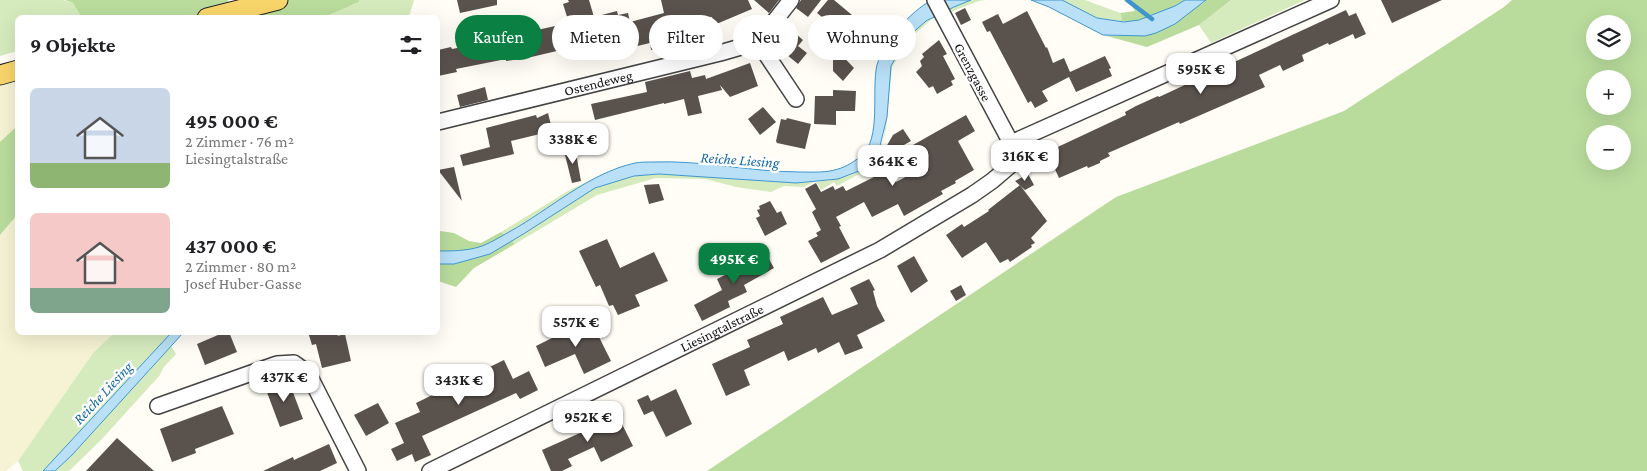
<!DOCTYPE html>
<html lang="de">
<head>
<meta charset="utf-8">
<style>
  :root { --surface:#fff; --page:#f6f6f6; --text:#202124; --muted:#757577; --accent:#0b8043 }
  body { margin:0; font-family:"Crimson Pro",serif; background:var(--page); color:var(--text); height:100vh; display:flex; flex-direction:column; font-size:19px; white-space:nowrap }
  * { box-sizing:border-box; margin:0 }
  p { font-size:16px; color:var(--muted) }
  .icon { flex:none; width:28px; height:28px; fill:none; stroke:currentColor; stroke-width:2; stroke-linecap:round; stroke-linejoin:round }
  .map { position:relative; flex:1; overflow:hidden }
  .panel { position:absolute; left:15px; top:15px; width:425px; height:320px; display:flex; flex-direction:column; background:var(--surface); border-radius:8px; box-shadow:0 5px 20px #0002 }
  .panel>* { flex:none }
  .top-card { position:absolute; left:455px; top:15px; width:475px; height:45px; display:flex; gap:10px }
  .tools { position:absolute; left:1586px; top:15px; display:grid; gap:10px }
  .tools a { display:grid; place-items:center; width:45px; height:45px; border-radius:50%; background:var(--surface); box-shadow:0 5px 20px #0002; font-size:25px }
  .price { position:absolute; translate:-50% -42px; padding:0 11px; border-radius:10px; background:#fff; color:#222; font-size:16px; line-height:32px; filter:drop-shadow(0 1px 2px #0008) }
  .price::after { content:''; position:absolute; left:50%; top:30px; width:15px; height:11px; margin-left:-8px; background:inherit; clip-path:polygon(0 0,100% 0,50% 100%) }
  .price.current { background:var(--accent); color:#fff }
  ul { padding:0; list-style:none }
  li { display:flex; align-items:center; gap:15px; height:125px; padding:0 15px }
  li span { display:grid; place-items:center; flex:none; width:140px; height:100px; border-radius:8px; color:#555 }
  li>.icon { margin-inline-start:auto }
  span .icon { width:60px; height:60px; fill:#fffc; stroke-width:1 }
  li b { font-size:21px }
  h2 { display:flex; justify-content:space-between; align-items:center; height:60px; padding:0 15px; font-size:21px }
  .chip { padding:0 18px; border-radius:22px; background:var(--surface); box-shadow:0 5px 20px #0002; font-size:18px; line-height:45px }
  .chip.current { background:var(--accent); color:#fff }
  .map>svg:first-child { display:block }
  .farmland { fill:#f6f3d4 }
  .green { fill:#d5ebbd }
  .forest { fill:#b9dc9c; fill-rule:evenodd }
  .water { fill:#b9e0f7; stroke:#3f96cf }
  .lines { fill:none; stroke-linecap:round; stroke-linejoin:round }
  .stream { stroke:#3f96cf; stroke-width:4.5 }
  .building { fill:#5a524d }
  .minor-casing { stroke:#444; stroke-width:18 }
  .major-casing { stroke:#222; stroke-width:21 }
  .minor { stroke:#fff; stroke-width:15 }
  .major { stroke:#f9d66b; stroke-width:19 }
  .labels { text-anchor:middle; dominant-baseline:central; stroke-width:5; stroke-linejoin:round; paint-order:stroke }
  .street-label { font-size:14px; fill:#111; stroke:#fff }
  .water-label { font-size:15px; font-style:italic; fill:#1768a6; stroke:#fff }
</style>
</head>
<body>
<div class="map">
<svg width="1647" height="471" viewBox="0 0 1647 471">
  <rect width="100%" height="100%" fill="#fffdf5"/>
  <g class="farmland">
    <path d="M17,79v47l-17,16v-58z"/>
    <path d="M17,215l1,117 96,1 -21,20 -75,108 -12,10h-6v-236z"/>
  </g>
  <g class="green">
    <path d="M0,0h63l10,3 10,14 -65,1 -1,33 -17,5z"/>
    <path d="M359,0h55l-5,17 -87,1 37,-16z"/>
    <path d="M971,0h14l-6,1 -47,18 -22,19 -18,29 -6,63 -9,29 -18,15 -22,12 -3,-4 -13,8 -5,-9 -12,6 -20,-1 -13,6 -35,-5 -31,-8 -49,-1 -59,17 -82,49 -4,-3 84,-53 39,-12 25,-2 137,9c21,-2 44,-1 63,-12 6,-4 13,-9 17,-15 10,-15 12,-49 13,-67 0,-7 0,-16 2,-23 11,-36 47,-54 80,-66z"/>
    <path d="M1062,0h23l35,13 2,6 -2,2 -23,-3z"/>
    <path d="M1231,0h74l-94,43 -12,-18z"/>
    <path d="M603,174c-34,19 -65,42 -99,61l-3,-3 67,-41z"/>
    <path d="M114,333h57l-128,138h-20l-5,-10 75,-108z"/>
    <path d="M171,346l5,8 -13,14 -3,7 -59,65 -32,31h-14l17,-16z"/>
  </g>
  <g class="forest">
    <path d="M65,0h163l2,8 55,-8h74v2l-37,16 -240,-1 -9,-14z"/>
    <path d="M1128,0h57c-15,10 -47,24 -65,21l2,-2 -2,-6 15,-2z"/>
    <path d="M1206,0h25l-32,25 -52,22 -44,-12 14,1 85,-32z"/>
    <path d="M1512,0h135v471h-940l409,-274 228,-86 160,-104zM1595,24h27v27h-27zM1595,79h27v27h-27zM1595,134h27v27h-27z"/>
    <path d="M17,126v89l-17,20v-93z"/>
    <path d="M440,231l14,2 15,8 12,2 20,-11 14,12 -41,24 -18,19 -18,-6v-46z"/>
  </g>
  <g class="water">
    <path d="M932,0h39l-17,7 -28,14 -16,14 -10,15 -9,16 -4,51 -9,37 -6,7 -13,10 -21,8 -42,4 -137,-9 -25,2 -39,12 -70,45 -35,21 -36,10h-16v-13c13,0 28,0 41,-4 10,-3 21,-10 30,-15 40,-22 80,-59 126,-69 6,-1 12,-1 18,-1 49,-2 98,10 148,10 12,0 25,1 37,-3 8,-2 17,-8 23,-13 21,-17 10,-66 16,-91 6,-23 34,-54 55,-65z"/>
    <path d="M1031,0h31l35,18 27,4 15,-2 36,-14 10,-6h21l-31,24 -19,9 -11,3 -42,-1 -54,-28z"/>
    <path d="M171,333h12l-111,122 -17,16h-12z"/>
  </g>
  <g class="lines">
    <path class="stream" d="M1127,0l25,19"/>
  </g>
  <g class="building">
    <path d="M457,0h40v5l-37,8z"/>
    <path d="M568,0h21l5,17 23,-6 1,4 10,-2 2,9 34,-9 -3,-13h87l4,9 -38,16 -2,-8 -14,3 -1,-3 -25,5 6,26 -21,5 -1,-4 -5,1 -1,-7 -17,4 -3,-10 -68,16 -1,-3 -34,8 -21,3v-2l-50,10 1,3 -19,4v-26l13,-3 1,2 58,-11 2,7 27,-6 -2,-9 32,-7 -6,-19 6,-2z"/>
    <path d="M754,0h25l-10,13z"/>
    <path d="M801,0h20l-13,17 -12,-9z"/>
    <path d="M828,0h6l18,15 -13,16 -22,-18z"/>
    <path d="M1381,0h61l-50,23z"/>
    <path d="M965,8l6,12 -10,5 -6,-12z"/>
    <path d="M1346,10l3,6 7,-3 10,21 -11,5 -2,-5 -24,11 -1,-2 -26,12 2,6 -21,10 -3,-6 -21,10 6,12 -85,37 -1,-2 -71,31 2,3 -10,5v2l-12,5 -1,-2 -28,12 -12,-26 79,-37 -1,-3 11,-6 22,-10 1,1z"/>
    <path d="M1027,11l19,37 1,-1 6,16 11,-5 6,14 35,-16 6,12 -2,1 3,7 -36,16 -7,-15 -27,14 6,10 -13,7 -4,-7 -3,2 -38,-72 -3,1 -5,-10 16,-8 5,10z"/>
    <path d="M789,28l14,12 -5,6 9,7 -9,11 -23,-19z"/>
    <path d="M939,40l8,14 -4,2 12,23 -4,2 2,4 -16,9 -4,-8 -4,2 -13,-16 6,-6 -2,-5 4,-4 -2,-3z"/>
    <path d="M833,46l21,22 -11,13 -10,-10z"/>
    <path d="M750,63l8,23 -28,11 -10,-12 2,5 -24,6 4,17 -14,3 -4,-17 -20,5v-1l-69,17 -4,-16 56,-12 -2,-10 45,-11 2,7 13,-3 1,4z"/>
    <path d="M485,87l3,13 -28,7 -3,-12z"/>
    <path d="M833,90l23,1 -1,20h-19v14l-22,-1 1,-28h18z"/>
    <path d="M763,107l13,15 -16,13 -12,-16z"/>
    <path d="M548,113l3,12 -12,3 1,6 -29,7 3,13 -51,12 -3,-11 30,-8 -4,-19 50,-13 1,3z"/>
    <path d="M966,115l9,16 -17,10 16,29 -19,11 1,2 -15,8 2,3 -39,22 -6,-12 -26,13 -8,-15 -28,15 5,9 -2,1 11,21 -29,15 -13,-22 10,-5 -2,-3 5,-3 -9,-18 4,-3 -11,-20 11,-6 5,9 12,-6 2,4 8,-4 3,5 28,-14 -5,-8 13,-9 14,22 30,-16 -13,-21z"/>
    <path d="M787,118l24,6 -6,25 -28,-6 -1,-2 5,-22 5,1z"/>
    <path d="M903,129l8,12 -32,18 14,-24z"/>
    <path d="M575,148l6,33 -9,2 -8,-32z"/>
    <path d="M454,167l8,34 -24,-31z"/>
    <path d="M1028,174l6,11 -9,5 -10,-9z"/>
    <path d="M659,184l5,16 -15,4 -5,-19z"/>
    <path d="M1020,185l27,36 -16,17 4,5 -4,2 1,2 -22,15 -2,-3 -8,4 -14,-21 -24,16 -16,-23 16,-11 2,3 25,-16 -1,-1z"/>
    <path d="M770,201l7,12 4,-2 6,13 -22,12 -9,-18 4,-2 -3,-6 3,-1 -1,-3z"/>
    <path d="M607,239l13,29 34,-16 14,29 -33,14 5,11 -22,9 -5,-10 -4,1 -9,-21 -4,2 -17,-36z"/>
    <path d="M764,250l10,18 -30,17 3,7 -19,9 2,6 -28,14 -8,-16 28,-15 -5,-11 30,-15 -3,-3z"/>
    <path d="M914,256l14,25 -17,12 -14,-27z"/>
    <path d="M869,279l6,11 -2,1 4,15 8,15 -28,14 6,13 -18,7 -6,-13 -21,11 -2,-5 -28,13 -4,-10 -40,19 6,15 -24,11 -14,-32 38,-17 -3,-7 36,-16 -3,-7 43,-20 9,18 26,-11 -8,-16z"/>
    <path d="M961,285l5,10 -10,6 -6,-10z"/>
    <path d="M590,319l21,42 -27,13 -9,-20 -30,13 -9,-21z"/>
    <path d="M225,332h4l8,20 -32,13 -8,-21z"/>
    <path d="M308,332h35l-6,4 8,-2 6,27 -29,7 -6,-24 -4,1z"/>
    <path d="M504,360l9,19 16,-8 9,19 -18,9 -4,-6 -94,43 9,19 -16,7 -3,-8 -15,7 -6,-12 13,-6 -9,-20 25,-11 -4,-9z"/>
    <path d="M288,379l15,40 -23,8 -15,-40z"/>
    <path d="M676,389l16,35 -26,13 -13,-26 -9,4 -7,-15 11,-5 3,6z"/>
    <path d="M378,403l11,20 -23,13 -12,-21z"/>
    <path d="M222,406l12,28 -39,15 1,4 -24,9 -12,-33z"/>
    <path d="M584,409l10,21 25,-12 14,28 -32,16 -7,-15 -26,12 4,7 -10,5h-11l-9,-21 38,-17 -8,-19z"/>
    <path d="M117,438l37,33h-68z"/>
    <path d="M329,444l8,19 -17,8h-57l30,-14 1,3z"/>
  </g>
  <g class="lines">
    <defs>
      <g id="minor">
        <path d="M758,42l38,57"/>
        <path id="s1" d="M438,122l282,-69 38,-11 33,-42"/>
        <path d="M1011,143l320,-143"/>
        <path d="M158,406l119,-42 17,-1 14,10 50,98"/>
        <path id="s2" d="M430,471l450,-221 92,-55 20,-14 20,-17 1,-10 -2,-11 -76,-143"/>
      </g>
      <g id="major">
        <path d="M207,18l71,-18"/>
        <path d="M0,75l18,-5"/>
      </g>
    </defs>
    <use href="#minor" class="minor-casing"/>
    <use href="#major" class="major-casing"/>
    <use href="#minor" class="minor"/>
    <use href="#major" class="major"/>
  </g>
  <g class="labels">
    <g class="street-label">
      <text transform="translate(973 72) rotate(62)">Grenzgasse</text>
      <text stroke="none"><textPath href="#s1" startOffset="165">Ostendeweg</textPath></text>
      <text stroke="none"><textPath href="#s2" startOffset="325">Liesingtalstraße</textPath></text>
    </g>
    <g class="water-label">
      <text transform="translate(740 160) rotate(4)">Reiche Liesing</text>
      <text transform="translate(103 393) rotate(-47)">Reiche Liesing</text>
    </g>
  </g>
</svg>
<div class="tools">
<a><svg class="icon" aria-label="layers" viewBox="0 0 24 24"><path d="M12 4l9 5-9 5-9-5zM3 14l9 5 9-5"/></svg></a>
<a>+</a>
<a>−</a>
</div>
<b class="price" style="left:1201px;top:95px">595K €</b>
<b class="price" style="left:573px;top:165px">338K €</b>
<b class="price" style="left:1025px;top:182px">316K €</b>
<b class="price" style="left:893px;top:187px">364K €</b>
<b class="price current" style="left:734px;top:285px">495K €</b>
<b class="price" style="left:576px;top:348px">557K €</b>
<b class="price" style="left:284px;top:403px">437K €</b>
<b class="price" style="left:459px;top:406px">343K €</b>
<b class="price" style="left:588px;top:443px">952K €</b>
<div class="top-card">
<a class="chip current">Kaufen</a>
<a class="chip">Mieten</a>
<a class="chip">Filter</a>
<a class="chip">Neu</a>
<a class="chip">Wohnung</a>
</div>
<section class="panel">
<h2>9 Objekte<svg class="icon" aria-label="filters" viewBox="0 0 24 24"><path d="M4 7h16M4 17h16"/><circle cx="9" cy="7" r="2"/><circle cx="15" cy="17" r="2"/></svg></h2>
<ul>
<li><span style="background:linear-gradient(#c9d6e8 75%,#8fb573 0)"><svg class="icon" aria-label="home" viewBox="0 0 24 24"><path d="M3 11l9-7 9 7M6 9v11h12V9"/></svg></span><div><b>495 000 €</b><p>2 Zimmer · 76 m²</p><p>Liesingtalstraße</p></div></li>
<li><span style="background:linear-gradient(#f6c9c9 75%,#7fa58c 0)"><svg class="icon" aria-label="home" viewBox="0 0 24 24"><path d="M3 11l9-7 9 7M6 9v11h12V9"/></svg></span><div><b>437 000 €</b><p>2 Zimmer · 80 m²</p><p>Josef Huber-Gasse</p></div></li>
</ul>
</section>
</div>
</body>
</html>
